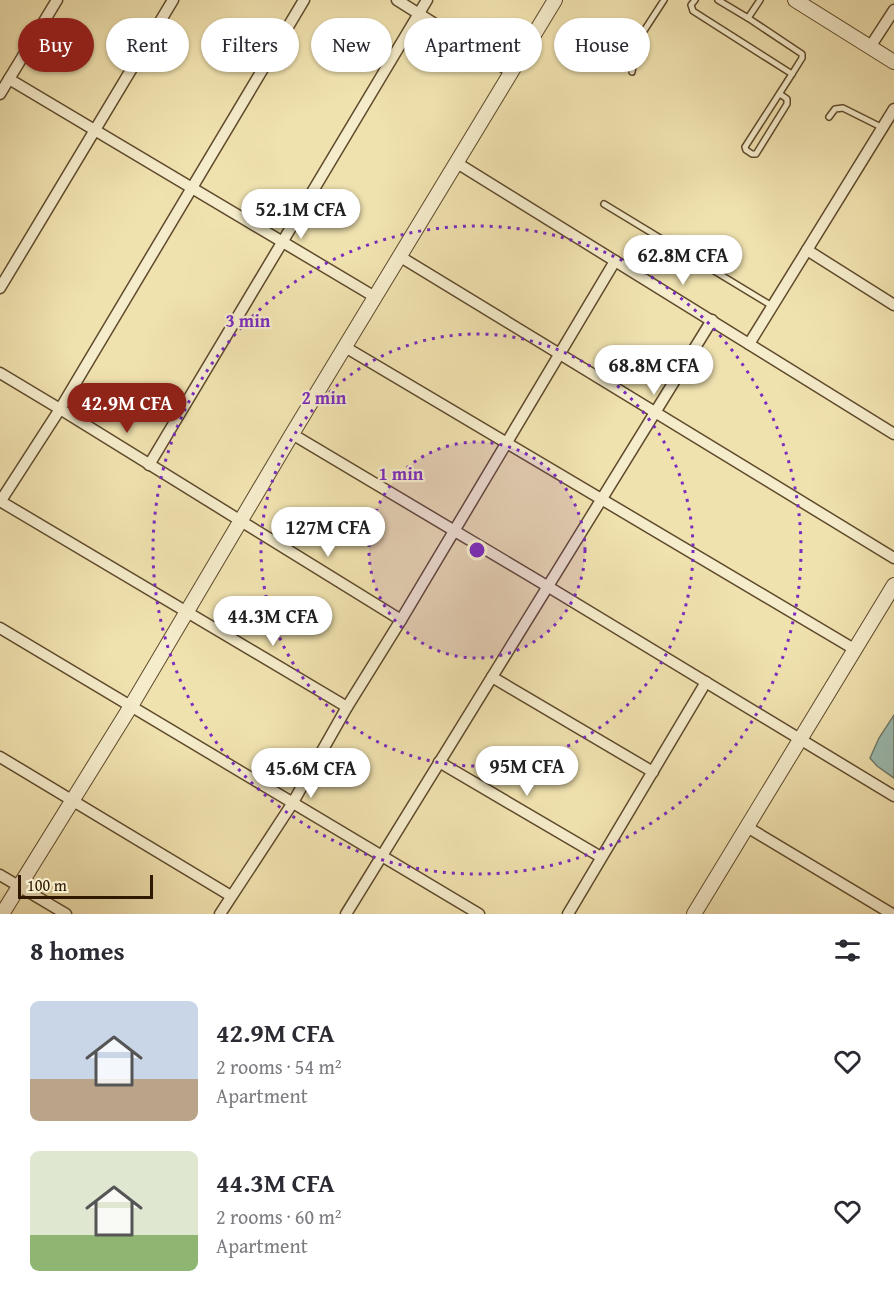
<!DOCTYPE html>
<html lang="en">
<head>
<meta charset="utf-8">
<style>
  :root { --surface:#fff; --page:#f7f7f7; --text:#2b2b33; --muted:#7c7c81; --accent:#8f2418 }
  body { margin:0; font-family:"Gentium Book Plus",serif; background:var(--page); color:var(--text); height:100vh; display:flex; flex-direction:column; font-size:22px; white-space:nowrap }
  * { box-sizing:border-box; margin:0 }
  p { font-size:20px; color:var(--muted) }
  .icon { flex:none; width:33px; height:33px; fill:none; stroke:currentColor; stroke-width:2; stroke-linecap:round; stroke-linejoin:round }
  .map { position:relative; height:914px; overflow:hidden }
  .panel { display:flex; flex-direction:column; background:var(--surface); flex:1 }
  .panel>* { flex:none }
  .banner { position:absolute; left:18px; top:18px; width:858px; height:54px; display:flex; gap:12px }
  .scale { position:absolute; left:18px; bottom:15px; width:135px; box-sizing:border-box; padding-left:6px; border:3px solid #2f1800; border-top:0; font-size:16px; line-height:21px; white-space:nowrap; color:#2f1800; -webkit-text-stroke:4px #f5eccb; paint-order:stroke }
  .price { position:absolute; translate:-50% -51px; padding:0 14px; border-radius:21px; background:#fff; color:#222; font-size:20px; line-height:39px; filter:drop-shadow(0 2px 3px #0008) }
  .price::after { content:''; position:absolute; left:50%; top:36px; width:18px; height:14px; margin-left:-9px; background:inherit; clip-path:polygon(0 0,100% 0,50% 100%) }
  .price.selected { background:var(--accent); color:#fff }
  ul { padding:0; list-style:none }
  li { display:flex; align-items:center; gap:18px; height:150px; padding:0 30px }
  li span { display:grid; place-items:center; flex:none; width:168px; height:120px; border-radius:9px; color:#555 }
  li>.icon { margin-inline-start:auto }
  span .icon { width:72px; height:72px; fill:#fffc; stroke-width:1 }
  li b { font-size:26px }
  h2 { display:flex; justify-content:space-between; align-items:center; height:72px; padding:0 30px; font-size:26px }
  .tag { padding:0 21px; border-radius:27px; background:var(--surface); box-shadow:0 2px 4px #0004; font-size:21px; line-height:54px }
  .tag.selected { background:var(--accent); color:#fff }
  .map>svg:first-child { display:block }
  .water { fill:#9cbcb3; stroke:#707a6b; stroke-width:1.5 }
  .lines { fill:none; stroke-linecap:round; stroke-linejoin:round }
  .service-casing { stroke:#5f4a2c; stroke-width:8 }
  .minor-casing { stroke:#5f4a2c; stroke-width:13 }
  .tertiary-casing { stroke:#5f4a2c; stroke-width:16 }
  .service { stroke:#f5eccb; stroke-width:5 }
  .minor { stroke:#f5eccb; stroke-width:10 }
  .tertiary { stroke:#f5eccb; stroke-width:14 }
  .ring { fill:none; stroke:#7b2cbf; stroke-width:3; stroke-dasharray:3 6 }
  .centre { fill:#7b2cbf; stroke:#f5eccb; stroke-width:3 }
  .ring-label { font-size:18px; text-anchor:middle; font-weight:bold; fill:#7b2cbf; stroke:#f5eccb; stroke-width:4.5; stroke-linejoin:round; paint-order:stroke }
</style>
</head>
<body>
<div class="map">
<svg width="894" height="914" viewBox="0 0 894 914">
  <rect width="100%" height="100%" fill="#f0e2af"/>
  <filter id="stains"><feTurbulence type="fractalNoise" baseFrequency=".00333" numOctaves="4"/><feColorMatrix values="0 0 0 0 .2 0 0 0 0 .09 0 0 0 0 .02 0 0 0 .5 -.17"/></filter>
  <radialGradient id="worn" r=".72"><stop offset=".6" stop-color="#630" stop-opacity="0"/><stop offset="1" stop-color="#630" stop-opacity=".3"/></radialGradient>
  <path class="water" d="M894,715v63l-17,-12 -7,-8 9,-20z"/>
  <g class="lines">
    <defs>
      <g id="service">
        <path d="M695,0l-4,5 2,6 99,63 10,-16v-4l-54,-36"/>
        <path d="M718,0l30,18 12,-18"/>
        <path d="M596,51l5,-8"/>
        <path d="M590,59l6,-8 13,10"/>
        <path d="M625,60l8,6 -1,6"/>
        <path d="M604,67l8,-10 6,-1 7,4 39,-60"/>
        <path d="M780,94l7,5v5l-31,50h-4l-6,-4 -1,-3 47,-73"/>
        <path d="M829,117l6,-8 8,-1 40,20"/>
        <path d="M604,204l168,102"/>
      </g>
      <g id="minor">
        <path d="M397,0l114,72"/>
        <path d="M870,47l24,-37"/>
        <path d="M9,79l366,218"/>
        <path d="M0,94l57,-94"/>
        <path d="M457,163l437,271"/>
        <path d="M807,250l87,55"/>
        <path d="M399,256l495,302"/>
        <path d="M0,288l173,-288"/>
        <path d="M749,344l145,-235"/>
        <path d="M345,347l509,302"/>
        <path d="M0,373l60,36 341,211"/>
        <path d="M292,434l255,152 347,210"/>
        <path d="M149,465l278,-465"/>
        <path d="M0,501l347,206"/>
        <path d="M0,502l60,-93 244,-409"/>
        <path d="M0,628l479,286"/>
        <path d="M492,677l161,95"/>
        <path d="M0,757l231,139"/>
        <path d="M439,762l162,95"/>
        <path d="M747,827l145,87"/>
        <path d="M0,875l66,39"/>
        <path d="M220,914l72,-110 55,-97 54,-87 214,-359"/>
        <path d="M346,914l366,-594"/>
        <path d="M568,914l138,-232"/>
      </g>
      <g id="tertiary">
        <path d="M795,0l99,62"/>
        <path d="M2,914l129,-208 161,-272 263,-434"/>
        <path d="M694,914l200,-329"/>
      </g>
    </defs>
    <use href="#service" class="service-casing"/>
    <use href="#minor" class="minor-casing"/>
    <use href="#tertiary" class="tertiary-casing"/>
    <use href="#service" class="service"/>
    <use href="#minor" class="minor"/>
    <use href="#tertiary" class="tertiary"/>
  </g>
  <circle cx="477" cy="550" r="108" fill="#7b2cbf" fill-opacity=".12"/>
  <g class="ring">
    <circle cx="477" cy="550" r="108"/>
    <circle cx="477" cy="550" r="216"/>
    <circle cx="477" cy="550" r="324"/>
  </g>
  <circle cx="477" cy="550" r="9" class="centre"/>
  <g class="ring-label">
    <text x="248" y="327">3 min</text>
    <text x="324" y="404">2 min</text>
    <text x="401" y="480">1 min</text>
  </g>
  <rect width="100%" height="100%" filter="url(#stains)"/>
  <rect width="100%" height="100%" fill="url(#worn)"/>
</svg>
<div class="scale">100 m</div>
<b class="price" style="left:301px;top:240px">52.1M CFA</b>
<b class="price" style="left:683px;top:286px">62.8M CFA</b>
<b class="price" style="left:654px;top:396px">68.8M CFA</b>
<b class="price selected" style="left:127px;top:434px">42.9M CFA</b>
<b class="price" style="left:328px;top:558px">127M CFA</b>
<b class="price" style="left:273px;top:647px">44.3M CFA</b>
<b class="price" style="left:527px;top:797px">95M CFA</b>
<b class="price" style="left:311px;top:799px">45.6M CFA</b>
<div class="banner">
<a class="tag selected">Buy</a>
<a class="tag">Rent</a>
<a class="tag">Filters</a>
<a class="tag">New</a>
<a class="tag">Apartment</a>
<a class="tag">House</a>
</div>
</div>
<section class="panel">
<h2>8 homes<svg class="icon" aria-label="filters" viewBox="0 0 24 24"><path d="M4 7h16M4 17h16"/><circle cx="9" cy="7" r="2"/><circle cx="15" cy="17" r="2"/></svg></h2>
<ul>
<li><span style="background:linear-gradient(#c9d6e8 65%,#b9a48a 0)"><svg class="icon" aria-label="home" viewBox="0 0 24 24"><path d="M3 11l9-7 9 7M6 9v11h12V9"/></svg></span><div><b>42.9M CFA</b><p>2 rooms · 54 m²</p><p>Apartment</p></div><svg class="icon" aria-label="heart" viewBox="0 0 24 24"><path d="M12 20l-8-8c-3-5 5-10 8-4 3-6 11-1 8 4z"/></svg></li>
<li><span style="background:linear-gradient(#dfe7d0 70%,#8fb573 0)"><svg class="icon" aria-label="home" viewBox="0 0 24 24"><path d="M3 11l9-7 9 7M6 9v11h12V9"/></svg></span><div><b>44.3M CFA</b><p>2 rooms · 60 m²</p><p>Apartment</p></div><svg class="icon" aria-label="heart" viewBox="0 0 24 24"><path d="M12 20l-8-8c-3-5 5-10 8-4 3-6 11-1 8 4z"/></svg></li>
</ul>
</section>
</body>
</html>
